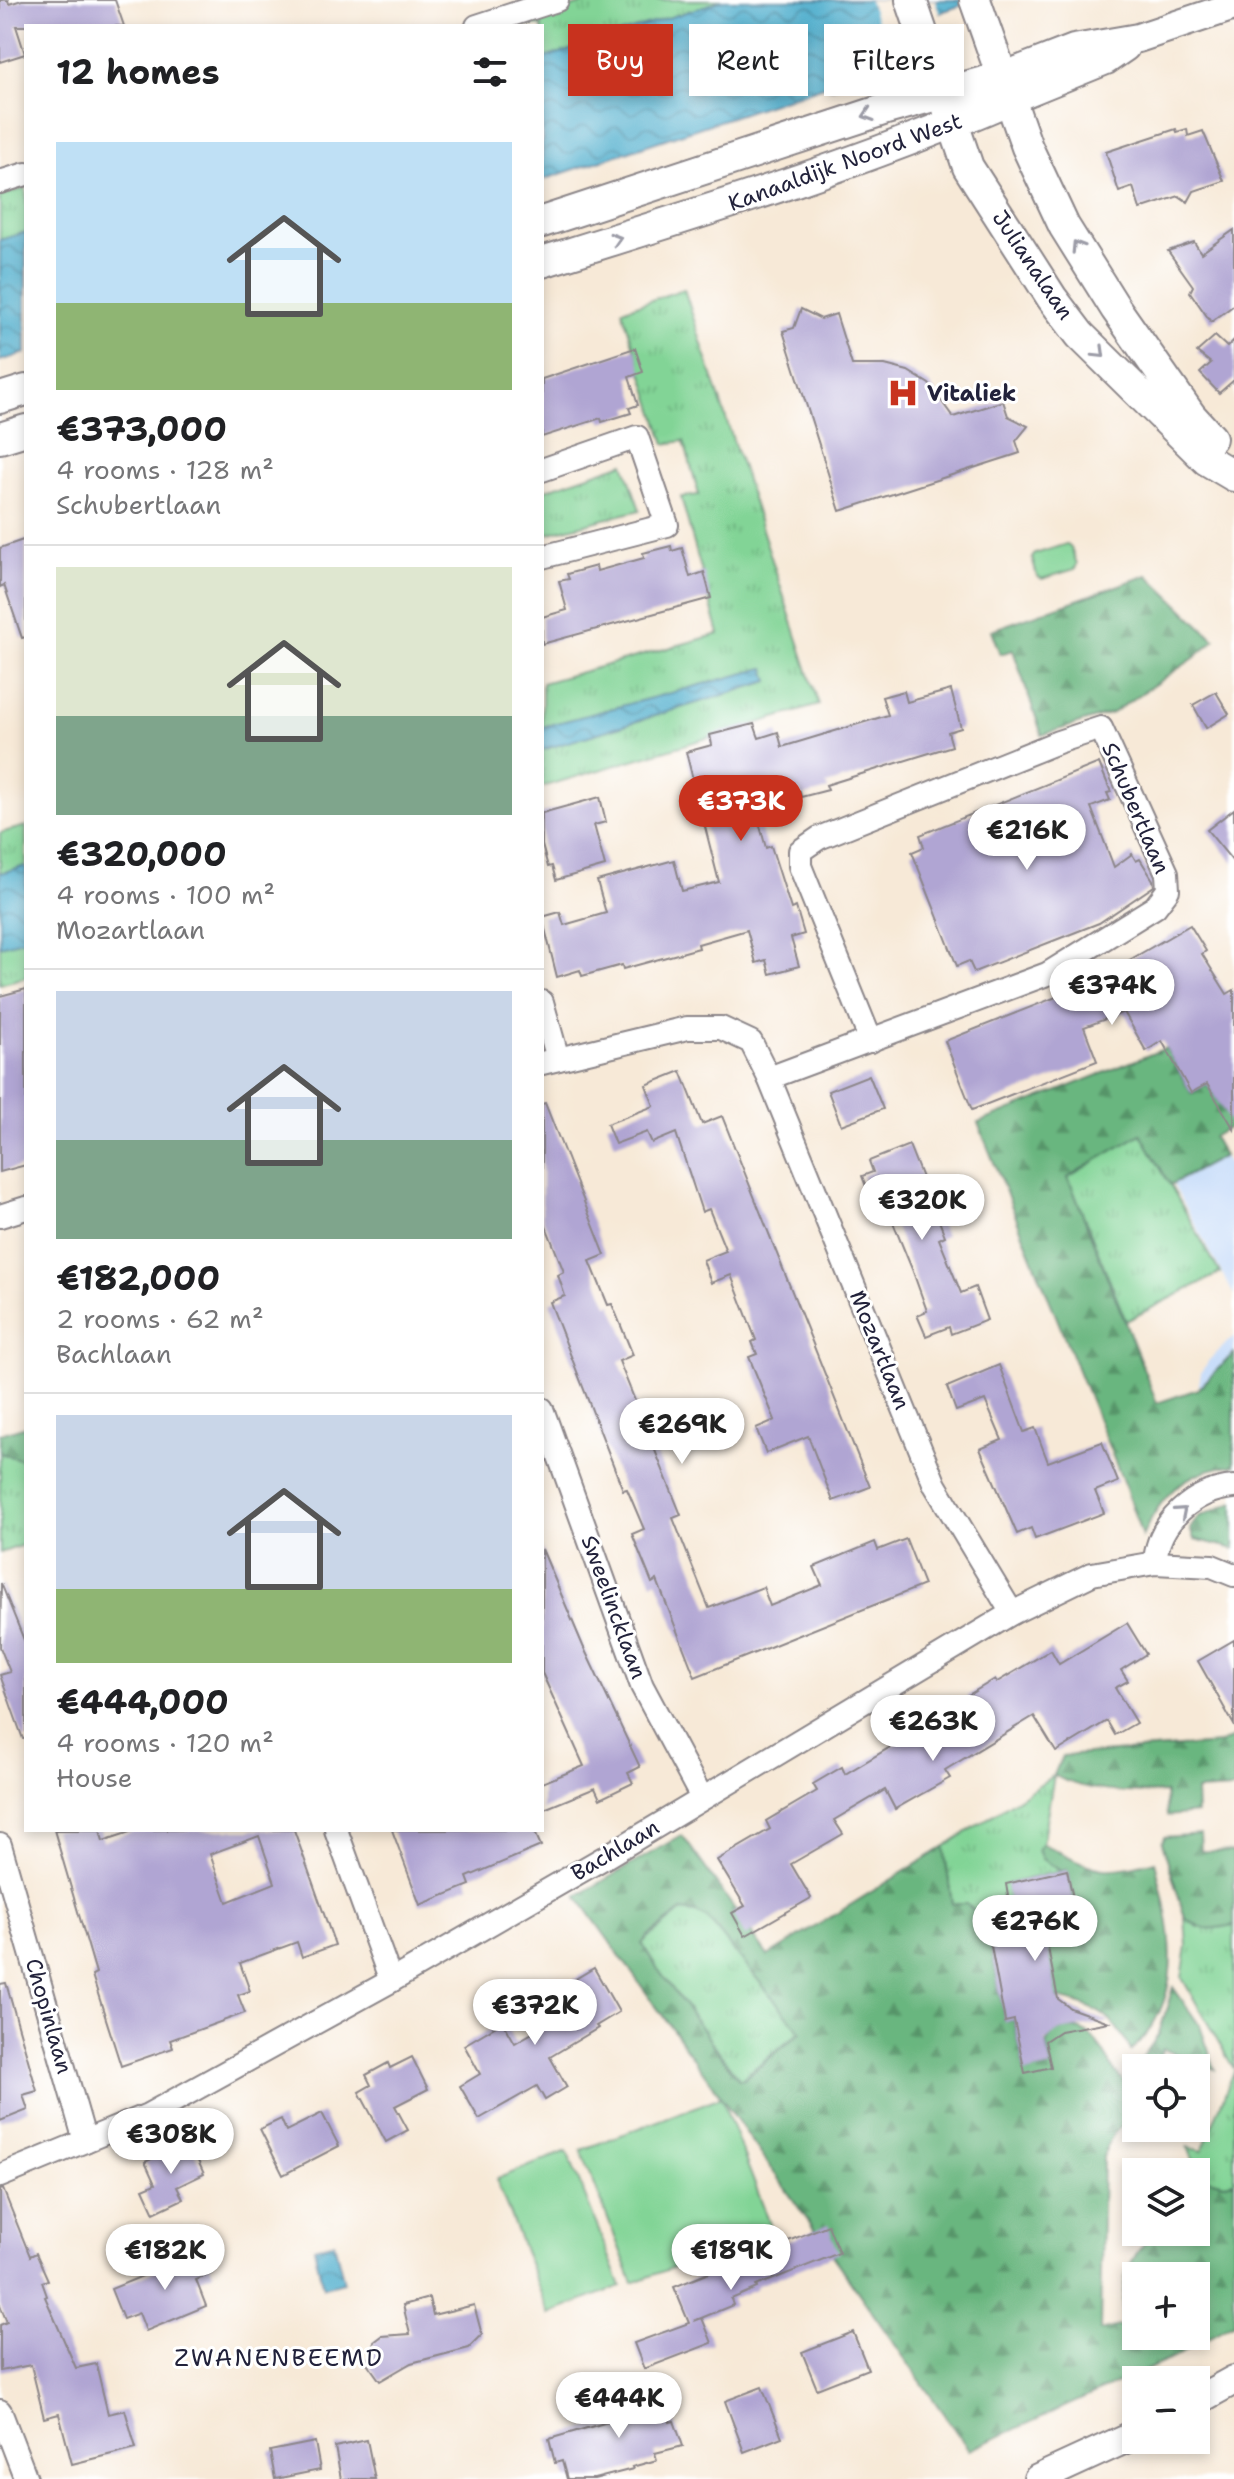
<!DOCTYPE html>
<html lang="en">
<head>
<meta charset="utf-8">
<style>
  :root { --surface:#fff; --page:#f6f6f6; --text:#202124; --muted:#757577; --line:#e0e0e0; --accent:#c8321e }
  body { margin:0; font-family:"Shantell Sans",sans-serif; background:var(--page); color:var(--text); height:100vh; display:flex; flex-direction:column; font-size:30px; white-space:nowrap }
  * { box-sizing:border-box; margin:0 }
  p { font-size:26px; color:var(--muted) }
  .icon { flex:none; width:44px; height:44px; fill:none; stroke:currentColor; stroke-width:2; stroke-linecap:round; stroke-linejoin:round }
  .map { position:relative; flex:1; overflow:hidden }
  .side { position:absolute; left:24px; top:24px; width:520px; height:1808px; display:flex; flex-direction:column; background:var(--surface); border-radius:0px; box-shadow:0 4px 12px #0003 }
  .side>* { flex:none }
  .banner { position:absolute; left:568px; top:24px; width:546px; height:72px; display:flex; gap:16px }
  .buttons { position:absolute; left:1122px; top:2054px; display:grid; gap:16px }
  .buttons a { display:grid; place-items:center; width:88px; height:88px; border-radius:0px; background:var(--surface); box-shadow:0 4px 12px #0003; font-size:40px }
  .price { position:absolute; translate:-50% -68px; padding:0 18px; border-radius:28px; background:#fff; color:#222; font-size:26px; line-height:52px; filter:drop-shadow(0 2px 4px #0008) }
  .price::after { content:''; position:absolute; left:50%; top:48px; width:24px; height:18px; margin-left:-12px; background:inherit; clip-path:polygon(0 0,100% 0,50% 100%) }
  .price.current { background:var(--accent); color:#fff }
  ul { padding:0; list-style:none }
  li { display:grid; align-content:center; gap:16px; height:424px; padding:0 32px }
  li+li { border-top:2px solid var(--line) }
  li span { display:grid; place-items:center; height:248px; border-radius:0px; color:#555 }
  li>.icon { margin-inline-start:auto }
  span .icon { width:144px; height:144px; fill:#fffc; stroke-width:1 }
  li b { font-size:34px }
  h2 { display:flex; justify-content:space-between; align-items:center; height:96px; padding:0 32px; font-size:34px }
  .pill { padding:0 28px; border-radius:0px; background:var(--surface); box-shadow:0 4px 12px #0003; font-size:28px; line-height:72px }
  .pill.current { background:var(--accent); color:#fff }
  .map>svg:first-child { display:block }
  .built { fill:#c8ddf9 }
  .grass { fill:url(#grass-tufts); stroke:#527b68; stroke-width:2 }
  .forest { fill:url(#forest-firs); stroke:#466c5d; stroke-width:2; fill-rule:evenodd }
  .garden { fill:#82d496; stroke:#527b68; stroke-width:2 }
  .water { fill:url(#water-waves); stroke:#386884; stroke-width:2 }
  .pier { fill:#f7e9d7 }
  .building { fill:#b0a5d3; fill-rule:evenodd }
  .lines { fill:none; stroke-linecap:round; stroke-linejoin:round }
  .minor-casing { stroke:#8c8689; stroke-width:26 }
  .tertiary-casing { stroke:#8c8689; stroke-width:32 }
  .secondary-casing { stroke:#8c8689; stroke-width:34 }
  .minor { stroke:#fff; stroke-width:22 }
  .tertiary { stroke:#fff; stroke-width:28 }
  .secondary { stroke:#fff; stroke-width:30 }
  .oneway { stroke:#9c9ca7 }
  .labels { text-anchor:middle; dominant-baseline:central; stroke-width:6; stroke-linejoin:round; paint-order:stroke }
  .street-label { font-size:22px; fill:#22223b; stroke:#fff }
  .poi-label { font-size:22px; font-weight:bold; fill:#22223b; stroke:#fff; text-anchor:start }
  .neighbourhood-label { font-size:24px; letter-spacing:2px; fill:#22223b; stroke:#fff }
</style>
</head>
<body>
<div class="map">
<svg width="1234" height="2479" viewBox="0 0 1234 2479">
  <defs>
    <pattern id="grass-tufts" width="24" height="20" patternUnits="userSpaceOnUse" patternTransform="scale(2)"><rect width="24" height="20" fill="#82d496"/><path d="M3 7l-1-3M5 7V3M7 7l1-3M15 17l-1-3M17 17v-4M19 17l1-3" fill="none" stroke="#70b682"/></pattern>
    <pattern id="forest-firs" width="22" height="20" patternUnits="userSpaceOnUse" patternTransform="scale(2)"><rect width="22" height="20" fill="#69b67f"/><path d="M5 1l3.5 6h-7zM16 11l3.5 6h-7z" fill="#569469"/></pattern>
    <pattern id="water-waves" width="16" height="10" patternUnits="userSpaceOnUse" patternTransform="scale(2)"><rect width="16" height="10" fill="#4dadcc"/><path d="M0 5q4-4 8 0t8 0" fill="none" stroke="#408ca7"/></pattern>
  </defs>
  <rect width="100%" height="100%" fill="#fff"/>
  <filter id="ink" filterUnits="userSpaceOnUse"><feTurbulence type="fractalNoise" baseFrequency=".0125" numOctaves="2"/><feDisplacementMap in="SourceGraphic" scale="16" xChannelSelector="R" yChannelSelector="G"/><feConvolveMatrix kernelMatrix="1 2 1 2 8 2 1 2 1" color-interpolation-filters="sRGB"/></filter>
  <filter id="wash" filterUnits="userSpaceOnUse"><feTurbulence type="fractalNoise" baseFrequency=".006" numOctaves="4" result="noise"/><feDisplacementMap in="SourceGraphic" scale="32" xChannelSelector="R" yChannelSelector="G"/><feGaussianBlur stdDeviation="1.8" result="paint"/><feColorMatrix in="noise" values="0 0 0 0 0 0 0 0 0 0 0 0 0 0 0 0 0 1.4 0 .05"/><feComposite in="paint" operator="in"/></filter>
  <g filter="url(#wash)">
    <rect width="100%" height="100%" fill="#f7e9d7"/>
    <g class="built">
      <path d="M1224,1156l10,17v122l-61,-111z"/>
      <path d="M1234,1336v17l-36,36 3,-16 8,-13z"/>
    </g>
    <g class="grass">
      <path d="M595,0h128l-181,59v-33h-27z"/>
      <path d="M26,188v44l-26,8v-44z"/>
      <path d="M684,289l135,416 -277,82v-37l227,-69 -4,-13 -223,59v-44l177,-49 -38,-137 18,-2 -15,-54 -19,3 -43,-134z"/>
      <path d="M624,463l16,47 -98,25v-44z"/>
      <path d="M26,826v40l-26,7v-40z"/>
      <path d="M26,939v38l-26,7v-38z"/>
      <path d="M1141,1133l79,140 -94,48 -58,-144z"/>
      <path d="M0,1453l20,6 6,4v81l-26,9z"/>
      <path d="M1054,1775l-12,69 -4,6 12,15 11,6 -54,13 4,30 -25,5 -7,-7 -27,-7 -8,-58z"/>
      <path d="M682,1911l14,2 11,5 94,113 -61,49 -83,-112 -15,-25z"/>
      <path d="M1185,1918l13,9 36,-2v144l-52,-91 5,-32z"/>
      <path d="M1234,2071v110l-9,2 -25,-6 -12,-30 14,4z"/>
    </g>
    <g class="forest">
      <path d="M1148,575l67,65 -21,18 -82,55 -70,22 -29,-85 -13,4 -9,-24z"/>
      <path d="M1166,1048l25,45 16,-9 26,41 -20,12 11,19 -54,29 -29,-51 -73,43 89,226 41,-14 36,-36v112c-49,5 -73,29 -92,72l-16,-48 -148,-366z"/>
      <path d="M26,1426v37l-6,-4 -20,-6v-19z"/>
      <path d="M1234,1502v47l-40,-10 -4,-10 8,-12z"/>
      <path d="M1234,1738v51l-38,2 1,22 -30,3 -2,-24c-33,2 -83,0 -111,-17l8,-19 156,-12z"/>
      <path d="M1200,1834l1,17 33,1v73c-24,4 -27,8 -49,-7l-23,-76 2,-5z"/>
      <path d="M682,1835l86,121 176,-109 8,57h14l20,15 19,102 9,-1 11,52 26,-5 -5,-23c5,-9 9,-13 20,-15 38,-7 39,50 70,60l-1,33c-20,2 -26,18 -32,35l-3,174 23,-6c-3,-41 2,-63 31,-93h42v-60h-9l5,-11 9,16 24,6 9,-2v142l-61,35 -204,92 -248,-353 -144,-201zM682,1911l14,2 11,5 94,114 -57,47 -5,1 -82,-112 -15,-24 6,-8zM1136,2276h60v60h-60z"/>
      <path d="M1042,1844c53,23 52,34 113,17 16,70 34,135 -24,190 -18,-36 -35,-45 -74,-53l-10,-55 34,-8 -14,-65 -6,1 -19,-12 -4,-9z"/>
      <path d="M1173,1987l27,39 15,43 -52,-20 -8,19h-14l-3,-4 21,-30z"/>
    </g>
    <g class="garden">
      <path d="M1066,544l5,4 6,16 -2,5 -33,10 -5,-3 -5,-18 3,-4z"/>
      <path d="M721,2097l51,132 -139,54 -52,-133z"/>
      <path d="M567,2151l54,135 -72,28 -53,-135z"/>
    </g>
    <g class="water">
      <path d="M723,0h254l-104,35 -5,41 -38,12 -3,-3 -285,95v-121z"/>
      <path d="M26,232v121l-26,8v-121z"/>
      <path d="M765,668l4,13 -227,69v-23z"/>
      <path d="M26,866v73l-26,7v-73z"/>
      <path d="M334,2243l10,39 -21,5 -9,-39z"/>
    </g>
    <path class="pier" d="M869,0h66l5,15 -54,20 -5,-1z"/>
    <g id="blocks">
      <g class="building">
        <path d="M0,0h8l1,4 13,-4h93l9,26h-108l9,28 -25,8z"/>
        <path d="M1176,129l1,3 10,-3 1,7 15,-5 21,50 -30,10 -6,11 -9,-6 -39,13 -7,-22 -14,5 -13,-40z"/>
        <path d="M1234,230v75l-23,17 -21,-30 3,-6 -25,-35 26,-9 7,11z"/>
        <path d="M801,309l20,10 15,-5 16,51h33l23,6 21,13 24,33 50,-16 5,15 20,10 -12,15 4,12 -180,58 -57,-180 11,-3z"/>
        <path d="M1215,336l12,11 7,-7v40l-15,13 -19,-20 11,-10 -14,-11z"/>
        <path d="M635,348l8,24 -14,5 9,28 -9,3 2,5 -29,9 -1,-4 -59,19v-58z"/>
        <path d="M26,539v98l-4,1 -18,-53 -4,2v-39z"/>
        <path d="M671,546l1,5 10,-3 8,29 14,-5 7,26 -169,46v-27l25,-7 -8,-29 10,-2 -2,-5 29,-8 1,5 47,-13 -1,-5z"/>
        <path d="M951,690l10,38 -13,4 4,14 -126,39 2,5 -27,7 -1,-6 -46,13 12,44 5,-2 20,63 5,-2 8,27 -13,4 8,28 -29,8 -4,-14 -10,3 -9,-33 -49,14 1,4 -76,21 -1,-4 -40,11 -2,-6 -23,7 -15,-60 18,-5 4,13 42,-12 -9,-32 77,-21 8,31 37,-9 -33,-130 26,-7 -2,-10 44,-11 5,14 19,-6 4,15 106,-32 -6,-18 22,-6 3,11z"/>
        <path d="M1216,692l13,22 -23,14 -13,-23z"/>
        <path d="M1099,763l12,29 -4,1 3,7 -19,7 23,60 18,-13 4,7 4,-2 13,21 1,6 -55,37 -46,18 -79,31 -5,-11 -12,5 -45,-114 12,-5 -4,-12z"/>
        <path d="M600,797l6,25 -12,3 11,41 -49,14 -4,-14 -4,1 -6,-22v-32z"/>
        <path d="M1234,809v54l-27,-33z"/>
        <path d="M1190,925l16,26 -4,3 25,40 7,-4v139l-27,-45 -16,9 -29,-52 -16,10 -22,-39 -40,15 13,34 -125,49 -27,-69 172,-68 -3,-4z"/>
        <path d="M26,989v176l-26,7v-176z"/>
        <path d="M681,1071l21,53 20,-8 148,371 -37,14 -25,-65 -42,17 -10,-25 19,-8 -26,-63 8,-3 -5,-12 4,-2 -25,-65 -20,8 -8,-23 23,-9 -17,-42 -7,3 -26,-79 -24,10 -5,-11 -32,12 -8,-20 47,-18 -8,-21z"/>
        <path d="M869,1075l14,34 -42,16 -13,-34z"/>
        <path d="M545,1103l60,152 -15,6 18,44 4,-1 21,51 -14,6 62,154 -8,3 36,90 54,-21 7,19 52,-21 -8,-18 61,-25 3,8 28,-11 18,46 -229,92 -38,-97 -5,3 -20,-49 12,-5 -17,-40 -4,1 -73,-188 15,-6 -7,-21 6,-3 -22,-56v-112z"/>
        <path d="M909,1145l36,91 -6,3 22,54 14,-6 12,33 -36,14 -2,-7 -23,9 -9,-21 10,-4 -15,-42 -27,-66 -11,4 -12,-31 11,-4 -4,-11z"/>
        <path d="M999,1365l25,67 11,-4 13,34 54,-20 16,40 -23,9 9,22 -69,26 -4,-11 -14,6 -37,-85 22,-9 -17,-40 -29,11 -9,-24z"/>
        <path d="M542,1549l41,97 57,121 -12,6 5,10 -33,16 -5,-11 -53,22v-27l42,-17 -42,-93z"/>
        <path d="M1,1583l25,62v94h-3l-23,-64 10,-3 -10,-25z"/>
        <path d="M1127,1623l19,31 -25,16 7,11 -13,7 21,35 -21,12 -8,-14 -51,31 -22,-36 -89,54 5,8 -55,31 -10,-19 -51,30 9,14 -52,30 20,34 -66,38 -13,-23 13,-7 -28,-46 53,-31 -4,-8 51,-30 -4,-7 29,-17 3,7 124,-74 -2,-4 28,-17 2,3 54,-32 8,14z"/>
        <path d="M1234,1640v85l-36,-64z"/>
        <path d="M54,1830h46l3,11 33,-11h158l41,115 -33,12 -5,-15 -57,21 10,28 -12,4 7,18 -75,27 3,8 -52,18 -29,-91 4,-2zM259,1836l16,47 -48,19 -17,-48z"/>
        <path d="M392,1830h142l7,16 -74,31 3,8 -50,20z"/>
        <path d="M1067,1870l14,66 -34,7 11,56 12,9 39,14 -49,9 -15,10 6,26 -26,6 -11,-53 -9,2 -19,-103 25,-5 -5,-30z"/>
        <path d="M594,1968l25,44 -23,14 2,2 -48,29 17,30 -22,13 -8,-14 -58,33 -19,-33 20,-12 -16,-29 39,-23 12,21 40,-23 -13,-21z"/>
        <path d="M6,1983l31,108 -14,4 5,15 -28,11v-137z"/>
        <path d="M412,2057l16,32 -33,17 13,24 -22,12 -27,-50 12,-7 -5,-10 22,-12 2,5z"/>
        <path d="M322,2113l17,33 -56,29 -23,-46 21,-10 5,12z"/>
        <path d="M189,2141l15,33 -27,13 6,12 -29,14 -11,-24 12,-5 -10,-22z"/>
        <path d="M3,2189l27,67 6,-3 12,27 -6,2 5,14 -2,1 31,71 20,-4 12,50 17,-4 11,38 -64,16 -13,-50 -15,4 -13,-53 -31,6v-46l7,-3 -7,-17v-115z"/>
        <path d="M828,2225l11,28 -83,33 1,2 -26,11 2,6 -39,16 8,-3 10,25 -68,26 -10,-26 55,-20 -15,-36z"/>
        <path d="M205,2250l8,23 -17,7 10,26 -60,25 -7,-18 -16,6 -12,-30z"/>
        <path d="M429,2298l4,17 41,-10 8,30 -13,13 -58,15 -31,18 -15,-21 6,-4 3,-14 8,-6 28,-2 -7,-29z"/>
        <path d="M853,2332l15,37 -51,20 -15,-37z"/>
        <path d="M661,2386l9,36 4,-1 9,25 -28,7 2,7 -25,7 1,2 -39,10h-27l-5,-18 -7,2 -6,-24 83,-24 -5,-20z"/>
        <path d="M762,2387l20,50 -38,15 -19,-51z"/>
        <path d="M367,2440l8,39h-34l-6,-32z"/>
        <path d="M315,2442l5,28 -45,9 -5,-28z"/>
      </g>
    </g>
  </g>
  <g filter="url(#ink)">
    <use href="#blocks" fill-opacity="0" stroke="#8c8689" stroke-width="2"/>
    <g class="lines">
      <defs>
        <g id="minor">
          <path d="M477,26l80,-26"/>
          <path d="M0,182l26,-8"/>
          <path d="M542,470l95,-33 30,88 -125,32"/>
          <path d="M542,1002l16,57"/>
          <path d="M542,1063l145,-35h34l30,14 18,36 166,407 77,128"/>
          <path d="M769,1078l278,-104 108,-67 13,-17 -1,-17 -66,-145 -43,14 -239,96 -19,13v15l71,175"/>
          <path d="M0,1216l26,-8"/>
          <path d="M542,1409l100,277 60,112"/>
          <path d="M1155,1563c2,-41 39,-73 79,-76"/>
          <path d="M336,1830l55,151"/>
          <path d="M0,1845l85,296"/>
          <path d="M0,2176l148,-61 243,-134 216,-125 405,-243 80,-39 63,-11 57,3 22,9"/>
          <path d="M0,2411l26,68"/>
        </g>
        <g id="tertiary">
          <path d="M1002,77l72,-28 64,-11 96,-32"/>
          <path d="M1010,99l96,-39 19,-13"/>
          <path d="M1196,2401l38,-21"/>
          <path d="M1038,2479l98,-45"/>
        </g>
        <g id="secondary">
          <path d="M911,0l57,167 84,131 28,37 127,125 27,16"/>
          <path d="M975,0l52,147 37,79 52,83 75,107 20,22"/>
          <path d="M542,222l344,-113 116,-32"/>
          <path d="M542,262c158,-49 316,-97 468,-163"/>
          <path d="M0,398l26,-8"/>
          <path d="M0,438l26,-8"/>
        </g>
      </defs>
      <use href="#minor" class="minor-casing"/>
      <use href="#tertiary" class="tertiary-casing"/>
      <use href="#secondary" class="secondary-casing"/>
      <use href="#minor" class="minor"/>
      <use href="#tertiary" class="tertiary"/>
      <use href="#secondary" class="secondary"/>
    </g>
    <defs><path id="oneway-chevron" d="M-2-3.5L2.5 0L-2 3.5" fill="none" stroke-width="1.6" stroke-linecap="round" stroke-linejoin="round" transform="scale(2)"/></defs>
    <g class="oneway">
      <use href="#oneway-chevron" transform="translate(868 115) rotate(162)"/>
      <use href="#oneway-chevron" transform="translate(616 239) rotate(-17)"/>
      <use href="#oneway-chevron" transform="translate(1077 246) rotate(-122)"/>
      <use href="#oneway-chevron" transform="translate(1100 353) rotate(44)"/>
      <use href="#oneway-chevron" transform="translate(1181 1512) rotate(-41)"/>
    </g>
  </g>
  <defs>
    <symbol id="hospital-bare" viewBox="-9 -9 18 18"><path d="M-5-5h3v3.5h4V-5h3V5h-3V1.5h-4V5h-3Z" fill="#c8321e" stroke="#fff" stroke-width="2.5" paint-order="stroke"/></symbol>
  </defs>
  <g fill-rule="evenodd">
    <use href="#hospital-bare" x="881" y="371" width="44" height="44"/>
  </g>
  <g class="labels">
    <g class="street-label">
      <text transform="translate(845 162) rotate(-20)">Kanaaldijk Noord West</text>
      <text transform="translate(1033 265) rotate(56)">Julianalaan</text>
      <text transform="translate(1136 808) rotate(67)">Schubertlaan</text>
      <text transform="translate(880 1350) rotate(68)">Mozartlaan</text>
      <text transform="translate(614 1607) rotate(70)">Sweelincklaan</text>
      <text transform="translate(615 1850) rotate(-31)">Bachlaan</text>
      <text transform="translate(49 2016) rotate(74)">Chopinlaan</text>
    </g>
    <g class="poi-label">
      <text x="927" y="393">Vitaliek</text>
    </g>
    <g class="neighbourhood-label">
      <text x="279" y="2358">ZWANENBEEMD</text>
    </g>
  </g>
</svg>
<div class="buttons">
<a><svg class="icon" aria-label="locate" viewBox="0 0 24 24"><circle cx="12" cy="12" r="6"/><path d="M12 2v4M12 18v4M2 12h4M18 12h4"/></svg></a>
<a><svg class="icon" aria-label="layers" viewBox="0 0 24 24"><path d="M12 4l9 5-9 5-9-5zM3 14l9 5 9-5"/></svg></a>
<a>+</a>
<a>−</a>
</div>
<b class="price current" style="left:741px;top:843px">€373K</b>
<b class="price" style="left:1027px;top:872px">€216K</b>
<b class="price" style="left:1112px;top:1027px">€374K</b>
<b class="price" style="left:922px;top:1242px">€320K</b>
<b class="price" style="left:682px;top:1466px">€269K</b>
<b class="price" style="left:933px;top:1763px">€263K</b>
<b class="price" style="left:1035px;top:1963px">€276K</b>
<b class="price" style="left:535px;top:2047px">€372K</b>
<b class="price" style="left:171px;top:2176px">€308K</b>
<b class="price" style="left:165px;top:2292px">€182K</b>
<b class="price" style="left:731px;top:2292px">€189K</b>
<b class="price" style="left:619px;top:2440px">€444K</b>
<div class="banner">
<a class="pill current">Buy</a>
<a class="pill">Rent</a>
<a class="pill">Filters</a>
</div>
<section class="side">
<h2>12 homes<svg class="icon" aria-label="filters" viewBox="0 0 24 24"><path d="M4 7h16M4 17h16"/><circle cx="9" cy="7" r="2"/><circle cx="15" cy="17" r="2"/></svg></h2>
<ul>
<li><span style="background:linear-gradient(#bfe0f5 65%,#8fb573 0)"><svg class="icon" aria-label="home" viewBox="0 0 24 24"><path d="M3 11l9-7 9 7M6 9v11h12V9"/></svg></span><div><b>€373,000</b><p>4 rooms · 128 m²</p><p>Schubertlaan</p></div></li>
<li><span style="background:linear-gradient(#dfe7d0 60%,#7fa58c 0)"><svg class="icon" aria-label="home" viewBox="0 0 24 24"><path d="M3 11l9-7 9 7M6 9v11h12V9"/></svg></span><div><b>€320,000</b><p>4 rooms · 100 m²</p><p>Mozartlaan</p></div></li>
<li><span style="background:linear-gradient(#c9d6e8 60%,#7fa58c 0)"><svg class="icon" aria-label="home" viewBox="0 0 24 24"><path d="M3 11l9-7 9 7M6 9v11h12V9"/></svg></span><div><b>€182,000</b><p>2 rooms · 62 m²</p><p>Bachlaan</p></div></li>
<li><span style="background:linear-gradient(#c9d6e8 70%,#8fb573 0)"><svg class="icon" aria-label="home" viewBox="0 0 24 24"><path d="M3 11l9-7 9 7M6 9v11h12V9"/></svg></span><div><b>€444,000</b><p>4 rooms · 120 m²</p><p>House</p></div></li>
</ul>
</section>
</div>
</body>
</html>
